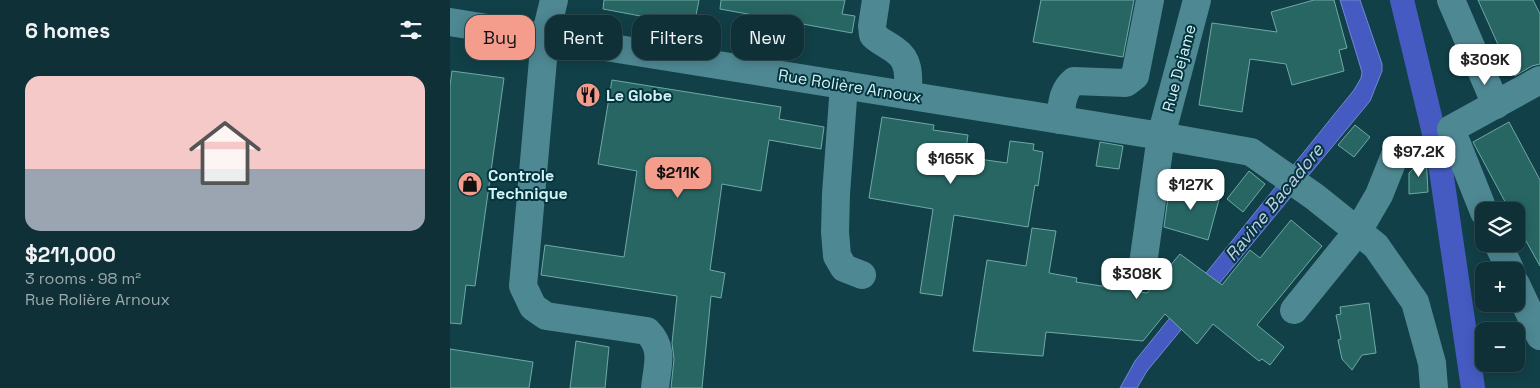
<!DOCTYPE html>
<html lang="en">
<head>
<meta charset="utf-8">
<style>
  :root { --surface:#0e3036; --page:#17383e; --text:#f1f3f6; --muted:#9ba9ad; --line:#2e4b51; --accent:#f59d8d }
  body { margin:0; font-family:"Space Grotesk",sans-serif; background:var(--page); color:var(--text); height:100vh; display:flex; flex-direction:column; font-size:19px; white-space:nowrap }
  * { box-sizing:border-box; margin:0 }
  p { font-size:16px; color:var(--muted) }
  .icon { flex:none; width:28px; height:28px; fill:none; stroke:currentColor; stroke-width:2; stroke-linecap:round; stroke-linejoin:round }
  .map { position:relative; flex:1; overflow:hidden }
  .details { display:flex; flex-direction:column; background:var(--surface); width:450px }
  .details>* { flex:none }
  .banner { position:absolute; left:15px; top:15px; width:475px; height:45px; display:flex; gap:10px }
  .fabs { position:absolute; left:1025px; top:202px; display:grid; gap:10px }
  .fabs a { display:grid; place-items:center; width:50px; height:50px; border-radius:10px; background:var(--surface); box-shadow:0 2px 12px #0003,0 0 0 1px var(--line); font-size:25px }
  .price { position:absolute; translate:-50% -42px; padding:0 11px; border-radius:10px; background:#fff; color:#222; font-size:16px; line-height:32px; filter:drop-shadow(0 1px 2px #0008) }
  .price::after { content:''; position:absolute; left:50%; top:30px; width:15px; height:11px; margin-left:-8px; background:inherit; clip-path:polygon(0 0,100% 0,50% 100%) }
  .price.current { background:var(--accent); color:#111 }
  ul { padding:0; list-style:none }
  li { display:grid; align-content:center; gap:10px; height:265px; padding:0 25px }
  li span { display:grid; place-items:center; height:155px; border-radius:15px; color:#555 }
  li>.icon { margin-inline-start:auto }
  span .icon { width:90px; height:90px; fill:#fffc; stroke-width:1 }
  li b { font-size:21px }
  h2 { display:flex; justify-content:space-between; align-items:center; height:60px; padding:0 25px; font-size:21px }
  .pill { padding:0 18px; border-radius:15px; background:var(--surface); box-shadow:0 2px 12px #0003,0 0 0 1px var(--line); font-size:18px; line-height:45px }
  .pill.current { background:var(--accent); color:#111 }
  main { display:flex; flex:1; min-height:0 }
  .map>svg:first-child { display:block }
  .water { fill:#455bc2; stroke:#7088d2 }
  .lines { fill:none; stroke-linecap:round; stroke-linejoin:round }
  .canal { stroke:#455bc2; stroke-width:24 }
  .building { fill:#286663; stroke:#6eaaa6 }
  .minor { stroke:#4e8893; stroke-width:28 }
  .labels { text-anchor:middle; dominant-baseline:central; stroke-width:4; stroke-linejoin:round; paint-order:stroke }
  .street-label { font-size:16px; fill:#d5f2f8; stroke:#04353d }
  .poi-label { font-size:16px; font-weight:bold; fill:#d5f2f8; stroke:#04353d; text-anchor:start }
  .water-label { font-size:18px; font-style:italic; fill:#c4cde7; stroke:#04353d }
</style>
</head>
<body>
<main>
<section class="details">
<h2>6 homes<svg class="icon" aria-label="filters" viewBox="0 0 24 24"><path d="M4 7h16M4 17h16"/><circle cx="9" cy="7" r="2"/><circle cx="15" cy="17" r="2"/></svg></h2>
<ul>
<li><span style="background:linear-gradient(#f6c9c9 60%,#9aa5b1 0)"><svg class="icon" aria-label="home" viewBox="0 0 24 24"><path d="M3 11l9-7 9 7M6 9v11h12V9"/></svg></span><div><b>$211,000</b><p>3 rooms · 98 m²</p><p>Rue Rolière Arnoux</p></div></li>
</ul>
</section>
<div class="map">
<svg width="1090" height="388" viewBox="0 0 1090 388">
  <rect width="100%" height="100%" fill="#124048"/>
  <path class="water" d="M890,0h20l22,64v7l-12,30 -223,270 -10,17h-17l15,-27 219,-271 7,-12 1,-6z"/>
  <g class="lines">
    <path class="canal" d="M952,0l36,150 35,238"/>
  </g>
  <g class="building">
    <path d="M154,0h95l-5,26 -91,-17z"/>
    <path d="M271,0h124l-3,14 13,2 -3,17 -132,-24z"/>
    <path d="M591,0h93l-11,57 -90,-15z"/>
    <path d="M864,0h20l13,48 -8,2 5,21 -52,14 -6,-21 -36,-5 -8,53 -43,-7 13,-82 65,9 -6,-20z"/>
    <path d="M1028,0h55l7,14v50l-8,2 -17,10 -8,-19 -3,1z"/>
    <path d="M2,71l52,7 -29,208 -9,-1 -5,39 -11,-1v-237z"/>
    <path d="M162,80l169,27 -2,12 45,8 -3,22 -52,-9 -8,51 -39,-7 -12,86 15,3 -4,25 -10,-2 -9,92h-31l3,-29 -2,-16 5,-47 -136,-21 4,-30 79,12 13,-86 -39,-7z"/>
    <path d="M432,117l52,8 -1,5 35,5 -3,22 42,6 3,-22 24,3 -1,6 10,2 -5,34 -3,-1 -7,42 -74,-12 -12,81 -22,-3 13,-84 -64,-11z"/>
    <path d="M1059,122l31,58v86l-24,-43v-12h-6l-37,-69z"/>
    <path d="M905,125l15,12 -16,20 -16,-12z"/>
    <path d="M650,142l23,4 -4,23 -23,-3z"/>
    <path d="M976,155l2,37 -19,2v-21z"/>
    <path d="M799,171l16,13 -22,28 -16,-13z"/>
    <path d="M720,182l50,14 -12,44 -44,-13z"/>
    <path d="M841,220l31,26 -65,79 27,22 -14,18 -8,-6 -3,2 -46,-37 -16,20 -32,-30 -22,27 -97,-9 -3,24 -70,-5 14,-91 39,6 6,-38 24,3 -7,42 28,5 -1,4 71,11 33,-39 42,31 28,-35 10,8z"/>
    <path d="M919,303l7,50 -14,2 -10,15 -10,-11 -4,-19 3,-1 -5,-24 5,-1 -1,-7z"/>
    <path d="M126,341l33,6 -4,41h-35z"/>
    <path d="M0,349l83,13 -4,26h-79z"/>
  </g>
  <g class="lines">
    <g class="minor">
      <path d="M104,0l-9,37 -22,249 10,21 13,9 101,15c18,18 10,35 8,57"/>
      <path d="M426,0l-4,26 1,9c7,7 16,10 23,16 15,10 12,29 12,44"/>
      <path d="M1001,0l45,105"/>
      <path d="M0,22l711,114 90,16 64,45 61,49 39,56 17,61 2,25"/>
      <path d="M394,85l-8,109 -1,38 2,24 7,12 18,7"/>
      <path d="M610,120c2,-16 2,-29 14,-39l52,2 9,-7 15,-76"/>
      <path d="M1034,212l-33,-83 89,-49"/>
      <path d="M1048,244l13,27"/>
      <path d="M693,264l18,-128 36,-136"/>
      <path d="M1066,284l24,52"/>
      <path d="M844,310l64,-79 21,-36 18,-45"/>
    </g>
  </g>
  <defs>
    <symbol id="restaurant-disc" viewBox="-11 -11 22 22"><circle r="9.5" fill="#f59d8d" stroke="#04353d"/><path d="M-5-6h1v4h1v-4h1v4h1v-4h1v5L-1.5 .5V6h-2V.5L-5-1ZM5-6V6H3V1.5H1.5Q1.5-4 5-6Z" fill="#111"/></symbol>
    <symbol id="shop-disc" viewBox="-11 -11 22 22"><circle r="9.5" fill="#f59d8d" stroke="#04353d"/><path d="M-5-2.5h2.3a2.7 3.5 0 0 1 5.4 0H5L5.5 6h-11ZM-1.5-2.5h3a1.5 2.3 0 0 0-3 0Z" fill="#111"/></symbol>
  </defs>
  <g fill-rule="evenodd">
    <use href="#restaurant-disc" x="124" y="81" width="28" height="28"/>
    <use href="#shop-disc" x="6" y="170" width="28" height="28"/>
  </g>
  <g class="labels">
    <g class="street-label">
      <text transform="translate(729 68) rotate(-75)">Rue Dejame</text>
      <text transform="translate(400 86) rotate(9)">Rue Rolière Arnoux</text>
    </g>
    <g class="poi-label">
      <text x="156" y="95">Le Globe</text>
      <text x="38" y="175">Controle<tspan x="38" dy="18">Technique</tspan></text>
    </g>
    <g class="water-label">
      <text transform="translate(824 202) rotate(-51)">Ravine Bacadore</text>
    </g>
  </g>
</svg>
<div class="fabs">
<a><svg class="icon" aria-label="layers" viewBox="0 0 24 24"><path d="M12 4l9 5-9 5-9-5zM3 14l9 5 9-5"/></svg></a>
<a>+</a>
<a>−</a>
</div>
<b class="price" style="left:1035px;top:86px">$309K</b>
<b class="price" style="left:969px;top:178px">$97.2K</b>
<b class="price" style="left:501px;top:185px">$165K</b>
<b class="price current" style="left:228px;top:199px">$211K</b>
<b class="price" style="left:741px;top:211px">$127K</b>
<b class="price" style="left:687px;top:300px">$308K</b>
<div class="banner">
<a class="pill current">Buy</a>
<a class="pill">Rent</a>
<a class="pill">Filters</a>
<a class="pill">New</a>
</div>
</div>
</main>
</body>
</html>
